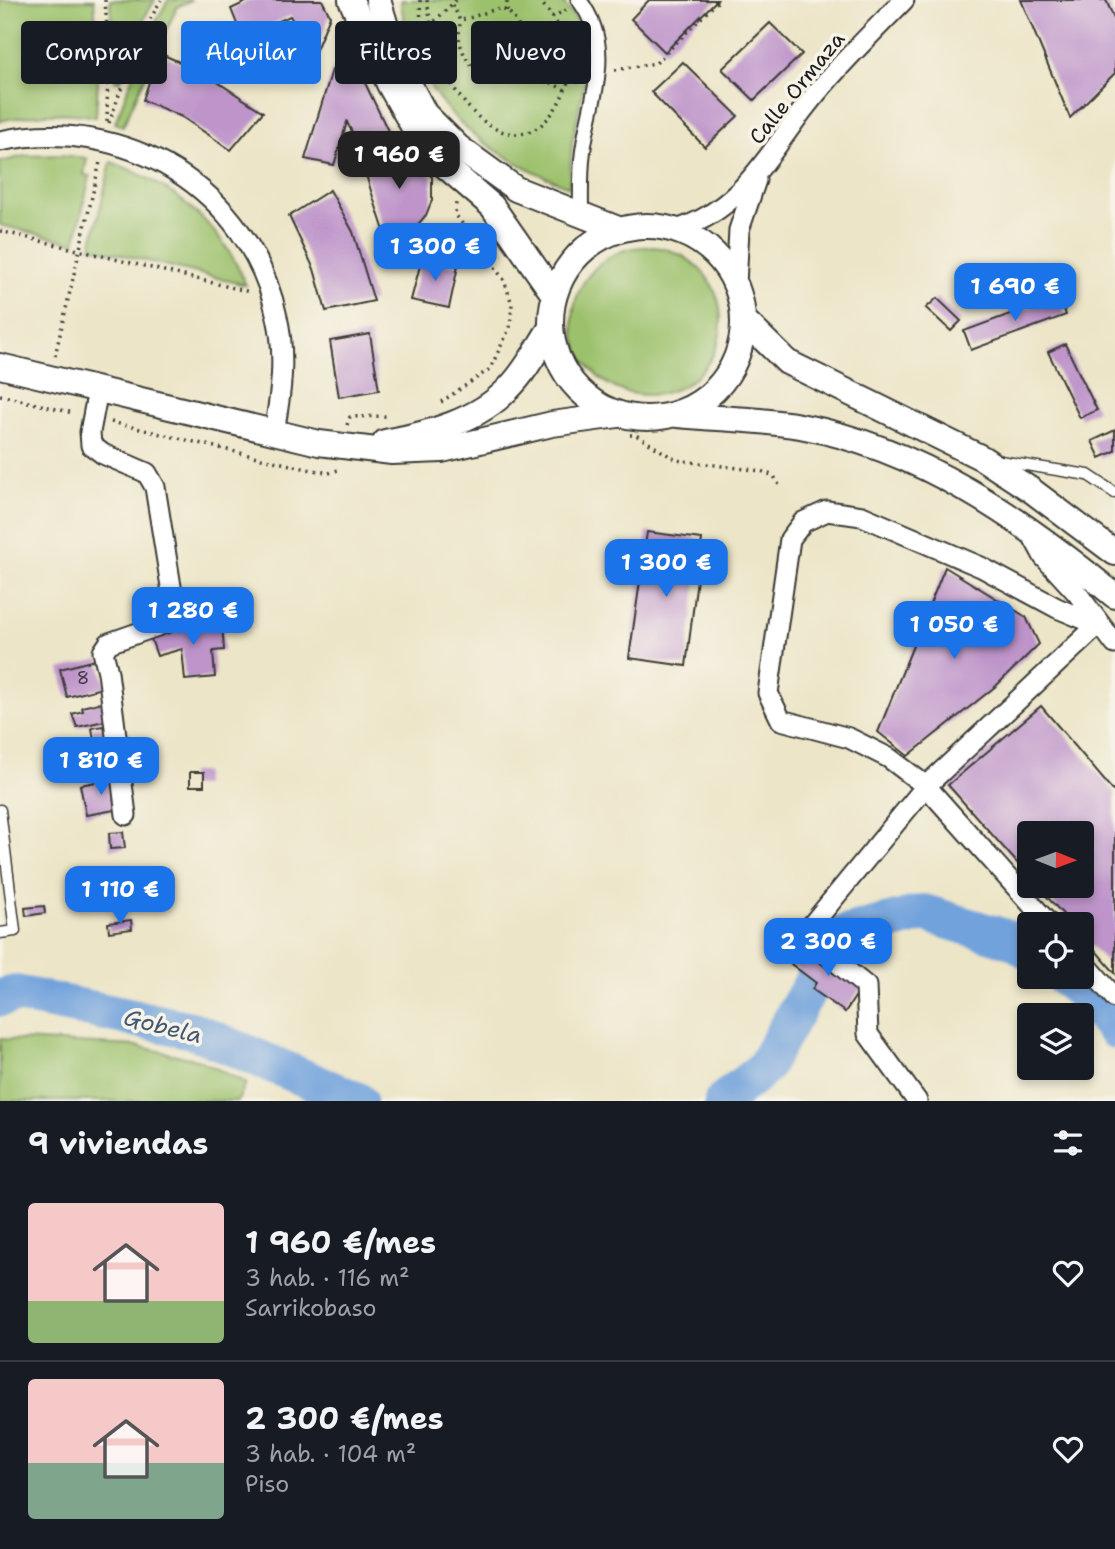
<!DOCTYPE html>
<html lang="es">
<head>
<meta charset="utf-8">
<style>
  :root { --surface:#171b24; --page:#20242c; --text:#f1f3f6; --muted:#9ea1a6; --line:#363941; --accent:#1a73e8 }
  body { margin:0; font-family:"Shantell Sans",sans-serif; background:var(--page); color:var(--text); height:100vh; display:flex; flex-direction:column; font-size:26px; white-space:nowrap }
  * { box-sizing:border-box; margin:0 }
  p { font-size:23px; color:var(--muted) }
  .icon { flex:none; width:38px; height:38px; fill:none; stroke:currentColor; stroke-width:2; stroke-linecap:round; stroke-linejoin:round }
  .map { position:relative; height:1101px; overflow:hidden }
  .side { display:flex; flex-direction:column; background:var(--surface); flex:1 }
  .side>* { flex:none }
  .banner { position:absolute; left:21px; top:21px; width:700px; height:63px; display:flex; gap:14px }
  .needle { width:46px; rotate:91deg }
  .tools { position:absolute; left:1017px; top:821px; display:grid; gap:14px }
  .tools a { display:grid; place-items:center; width:77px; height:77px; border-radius:7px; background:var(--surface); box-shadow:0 4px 10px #0003; font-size:35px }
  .price { position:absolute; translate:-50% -60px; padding:0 16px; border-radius:14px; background:var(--accent); color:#fff; font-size:23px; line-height:46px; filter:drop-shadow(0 2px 4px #0008) }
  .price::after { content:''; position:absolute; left:50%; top:42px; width:21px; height:16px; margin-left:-10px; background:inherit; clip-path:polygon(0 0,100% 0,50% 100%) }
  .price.selected { background:#222; color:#fff }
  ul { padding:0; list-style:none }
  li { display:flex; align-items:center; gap:21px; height:175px; padding:0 28px }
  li+li { border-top:2px solid var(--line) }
  li span { display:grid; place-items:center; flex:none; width:196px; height:140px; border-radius:7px; color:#555 }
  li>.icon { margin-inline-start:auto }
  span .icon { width:84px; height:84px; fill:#fffc; stroke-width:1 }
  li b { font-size:30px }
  h2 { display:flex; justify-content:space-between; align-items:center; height:84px; padding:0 28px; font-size:30px }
  .pill { padding:0 24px; border-radius:7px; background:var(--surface); box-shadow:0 4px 10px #0003; font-size:24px; line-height:63px }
  .pill.selected { background:var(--accent); color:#fff }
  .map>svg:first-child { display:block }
  .green { fill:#9cc16c; stroke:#5c6e44; stroke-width:2 }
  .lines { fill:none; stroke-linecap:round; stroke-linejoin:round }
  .river { stroke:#71a2dc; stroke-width:38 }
  .building { fill:#be94ca }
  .service-casing { stroke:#3b3a36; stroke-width:13 }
  .pedestrian-casing { stroke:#3b3a36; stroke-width:18 }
  .minor-casing { stroke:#3b3a36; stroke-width:23 }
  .tertiary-casing { stroke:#3b3a36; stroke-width:28 }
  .path { stroke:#3b3a36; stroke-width:3.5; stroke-dasharray:2 5; stroke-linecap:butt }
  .service { stroke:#fff; stroke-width:10 }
  .pedestrian { stroke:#fff; stroke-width:14 }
  .minor { stroke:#fff; stroke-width:19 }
  .tertiary { stroke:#fff; stroke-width:24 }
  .labels { text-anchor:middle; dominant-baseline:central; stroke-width:7; stroke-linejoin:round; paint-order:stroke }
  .number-label { font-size:18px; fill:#443a48 }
  .street-label { font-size:21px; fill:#1c1c1c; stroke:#f7f3e8 }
  .water-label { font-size:23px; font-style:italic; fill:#425872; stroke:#f7f3e8 }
</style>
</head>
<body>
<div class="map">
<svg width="1115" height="1101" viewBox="0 0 1115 1101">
  <rect width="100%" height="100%" fill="#f7f3e8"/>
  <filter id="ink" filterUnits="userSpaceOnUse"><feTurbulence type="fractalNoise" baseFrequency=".0143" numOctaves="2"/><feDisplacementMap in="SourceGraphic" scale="14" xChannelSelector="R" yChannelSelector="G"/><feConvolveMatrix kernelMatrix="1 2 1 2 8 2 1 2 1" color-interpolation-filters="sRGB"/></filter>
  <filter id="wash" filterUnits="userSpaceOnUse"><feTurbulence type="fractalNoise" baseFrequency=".00686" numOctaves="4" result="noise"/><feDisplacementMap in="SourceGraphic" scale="28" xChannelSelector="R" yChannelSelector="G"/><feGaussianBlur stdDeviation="1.57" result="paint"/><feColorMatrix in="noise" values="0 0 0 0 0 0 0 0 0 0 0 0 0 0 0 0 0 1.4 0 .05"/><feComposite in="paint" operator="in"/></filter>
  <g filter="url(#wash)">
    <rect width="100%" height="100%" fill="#ece5c7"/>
    <g class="green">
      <path d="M0,0h94l5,60 -3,57c-31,-7 -65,-3 -96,4z"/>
      <path d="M110,0h45l-9,15 -26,66 -5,-1z"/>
      <path d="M168,0h24l-15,7 -54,119 -8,-3 33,-87z"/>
      <path d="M401,0h160l20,26 5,19v29l-14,69 -3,44c-71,-29 -136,-67 -158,-145 -4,-14 -10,-27 -10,-42z"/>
      <path d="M61,155l26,3 -3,17 6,1 -15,67 -75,-18v-63l25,-6z"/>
      <path d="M111,162c62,23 110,61 135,123l-155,-38z"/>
      <circle cx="647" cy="321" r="74"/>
      <path d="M0,1039l136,7 63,14 47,23 -8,18h-238z"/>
    </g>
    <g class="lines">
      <g class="river">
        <path d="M834,950l10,-16 80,-21 91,28 14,10"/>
        <path d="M1062,976l20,16 33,38"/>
        <path d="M0,998l16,-4 176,36 166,71"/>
        <path d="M723,1101l41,-33 48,-85"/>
      </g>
    </g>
    <g id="blocks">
      <g class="building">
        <path d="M250,0h72l8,16 -15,36 -24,-7 8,-15 -9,-14 -31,14 -22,-6 -6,-15z"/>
        <path d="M649,0h68l-52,52 -34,-33z"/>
        <path d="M1021,0h85l9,21v52l-45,45z"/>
        <path d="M770,23l32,31 -48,46 -32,-31z"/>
        <path d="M159,53l43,19 61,40 -32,38 -49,-33 -39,-17z"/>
        <path d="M354,60l35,73 -30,13 -12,-24 -13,43 -29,-6 27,-89z"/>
        <path d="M683,62l55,54 -33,31 -54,-55z"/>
        <path d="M400,146l32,31v23l-6,15 -12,14 -27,11 -24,-74z"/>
        <path d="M330,190l23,42 21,69 -48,10 -12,-42 -25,-53z"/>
        <path d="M422,258l36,8 -9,42 -38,-8z"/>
        <path d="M1059,296l7,19 -95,35 -7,-19z"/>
        <path d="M937,298l24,23 -10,10 -25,-23z"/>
        <path d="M370,334l9,56 -40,7 -9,-56z"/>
        <path d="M1065,344l32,66 -17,8 -32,-66z"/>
        <path d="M1115,430v21l-15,7 -8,-17z"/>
        <path d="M647,532l55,7 -16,127 -57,-8z"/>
        <path d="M945,567l81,50 13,27 -43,42 -88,70 -30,-24z"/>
        <path d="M222,622l2,28 -11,1 2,26 -30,3 -3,-31 -25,7 -7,-20 33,-11z"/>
        <path d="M99,659l7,28 -39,10 -7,-28z"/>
        <path d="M107,701l2,19 -32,7 -5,-13 11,-3 -1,-4z"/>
        <path d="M1041,706l74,87v180l-33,-38v-11h-10l-35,-38h45v-53h-53v43l-81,-91z"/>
        <path d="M109,725l5,33 -17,2 -5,-32z"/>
        <rect x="190" y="772" width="14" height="14"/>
        <path d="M106,780v2l13,-2 2,29 -35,6 -6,-30z"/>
        <path d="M123,832l2,16 -15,1 -1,-16z"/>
        <path d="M44,906l1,7 -19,3 -1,-8z"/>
        <path d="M131,920l1,9 -23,3 -1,-9z"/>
        <path d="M805,944l58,41 -18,27 -33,-23 4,-6 -25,-19z"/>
      </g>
    </g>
  </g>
  <g filter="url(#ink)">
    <use href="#blocks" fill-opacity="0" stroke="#3b3a36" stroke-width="2"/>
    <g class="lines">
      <defs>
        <g id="service">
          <path d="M1000,461l88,14 27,18"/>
          <path d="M0,810l15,121 -15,2"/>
        </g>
        <path id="pedestrian" d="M579,0c37,49 11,98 4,151 -3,21 -2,43 -2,65"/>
        <g id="minor">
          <path d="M0,141c125,-27 250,48 277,176 9,38 4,77 -3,115"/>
          <path d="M676,230c62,-19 90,-71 126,-119 31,-40 67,-75 102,-111"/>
          <path d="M736,284l3,-54 17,-50"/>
          <path d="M98,390l-8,42 1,13 12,9 44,19 8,14 19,118 -8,18 -57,20 -6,9 5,20 18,143"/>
          <path d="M1031,533l13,24 33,36 38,51"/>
          <path d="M1082,960l33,38"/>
          <path d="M917,1101l-49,-67 -2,-48 -53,-43 -2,-17 115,-140 172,-161 -41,-17 -76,-41 -119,-51 -35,-5 -24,11 -13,17 -22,154 13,27 68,18 40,20 37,28 123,138"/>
        </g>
        <g id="tertiary">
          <path d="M351,0l38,84 24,42 30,38 49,42 62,89"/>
          <path d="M378,0l18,59 29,55 33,33 58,42 102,40"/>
          <circle cx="647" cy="322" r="96"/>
          <path d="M743,319l44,43 195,96 49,32 84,63"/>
          <path d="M0,366l319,77 73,9 50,-2 110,-26 66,-9"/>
          <path d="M678,415c40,4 81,4 122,11 120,22 222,93 315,170"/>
          <path d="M385,442c43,-8 93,-21 124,-54 17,-17 28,-39 41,-59"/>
        </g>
      </defs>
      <use href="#service" class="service-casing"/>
      <use href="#pedestrian" class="pedestrian-casing"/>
      <use href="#minor" class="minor-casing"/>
      <use href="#tertiary" class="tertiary-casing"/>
      <g class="path">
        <path d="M105,0l3,43 -1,80"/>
        <path d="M420,0l2,57"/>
        <path d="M427,0l4,25"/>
        <path d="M456,0l-25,25c10,80 99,169 138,54l12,4"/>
        <path d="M539,0c20,23 36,48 30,79"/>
        <path d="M452,5c14,22 4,20 8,38 4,16 16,28 25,40l40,-23c1,-15 -7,-51 -26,-51 -9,1 -27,9 -38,11"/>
        <path d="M507,11v-11"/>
        <path d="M552,17l14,-7"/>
        <path d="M525,60l13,16 27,14"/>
        <path d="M615,70l41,-7 63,-63"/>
        <path d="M109,123l30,-84 22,-39"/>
        <path d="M0,231l250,61"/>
        <path d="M55,356l45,-194"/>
        <path d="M0,395l73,18"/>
        <path d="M441,402l49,-33 20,-42 2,-23 -8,-24 -49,-66 1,-11"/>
        <path d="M111,422l196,47 22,4 9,-3"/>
        <path d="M347,425l3,-8 40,-1"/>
        <path d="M630,435h6l40,25 85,11 13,5 6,11"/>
      </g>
      <use href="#service" class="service"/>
      <use href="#pedestrian" class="pedestrian"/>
      <use href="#minor" class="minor"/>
      <use href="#tertiary" class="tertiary"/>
    </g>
  </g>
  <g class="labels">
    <g class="number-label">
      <text x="83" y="678">8</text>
    </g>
    <g class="street-label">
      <text transform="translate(797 88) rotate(-51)">Calle Ormaza</text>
    </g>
    <g class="water-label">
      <text transform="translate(163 1026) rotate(14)">Gobela</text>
    </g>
  </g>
</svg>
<div class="tools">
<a><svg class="needle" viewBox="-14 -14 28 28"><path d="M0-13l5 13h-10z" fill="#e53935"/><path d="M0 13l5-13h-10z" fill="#9ea1a6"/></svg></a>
<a><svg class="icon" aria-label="locate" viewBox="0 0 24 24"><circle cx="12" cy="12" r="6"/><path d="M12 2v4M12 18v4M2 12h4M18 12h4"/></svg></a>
<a><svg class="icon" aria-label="layers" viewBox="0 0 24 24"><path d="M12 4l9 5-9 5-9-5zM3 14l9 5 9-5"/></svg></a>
</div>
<b class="price selected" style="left:399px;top:191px">1 960 €</b>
<b class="price" style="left:435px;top:283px">1 300 €</b>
<b class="price" style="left:1015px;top:323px">1 690 €</b>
<b class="price" style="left:666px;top:599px">1 300 €</b>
<b class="price" style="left:193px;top:647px">1 280 €</b>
<b class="price" style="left:954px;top:661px">1 050 €</b>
<b class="price" style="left:101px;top:797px">1 810 €</b>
<b class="price" style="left:120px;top:926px">1 110 €</b>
<b class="price" style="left:828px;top:978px">2 300 €</b>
<div class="banner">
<a class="pill">Comprar</a>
<a class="pill selected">Alquilar</a>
<a class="pill">Filtros</a>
<a class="pill">Nuevo</a>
</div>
</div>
<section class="side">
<h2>9 viviendas<svg class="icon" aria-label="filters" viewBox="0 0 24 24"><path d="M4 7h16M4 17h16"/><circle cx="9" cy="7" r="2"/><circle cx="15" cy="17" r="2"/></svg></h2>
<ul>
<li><span style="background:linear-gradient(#f6c9c9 70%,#8fb573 0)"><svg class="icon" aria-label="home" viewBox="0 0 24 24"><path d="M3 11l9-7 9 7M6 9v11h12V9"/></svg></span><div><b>1 960 €/mes</b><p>3 hab. · 116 m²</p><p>Sarrikobaso</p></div><svg class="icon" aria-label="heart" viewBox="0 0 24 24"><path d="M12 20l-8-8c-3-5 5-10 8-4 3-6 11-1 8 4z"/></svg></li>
<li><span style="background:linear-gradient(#f6c9c9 60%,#7fa58c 0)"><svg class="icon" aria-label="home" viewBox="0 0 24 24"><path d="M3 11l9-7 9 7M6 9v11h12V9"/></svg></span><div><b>2 300 €/mes</b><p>3 hab. · 104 m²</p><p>Piso</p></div><svg class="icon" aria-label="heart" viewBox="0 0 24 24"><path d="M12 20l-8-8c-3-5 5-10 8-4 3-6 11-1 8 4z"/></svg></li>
</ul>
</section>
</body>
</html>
